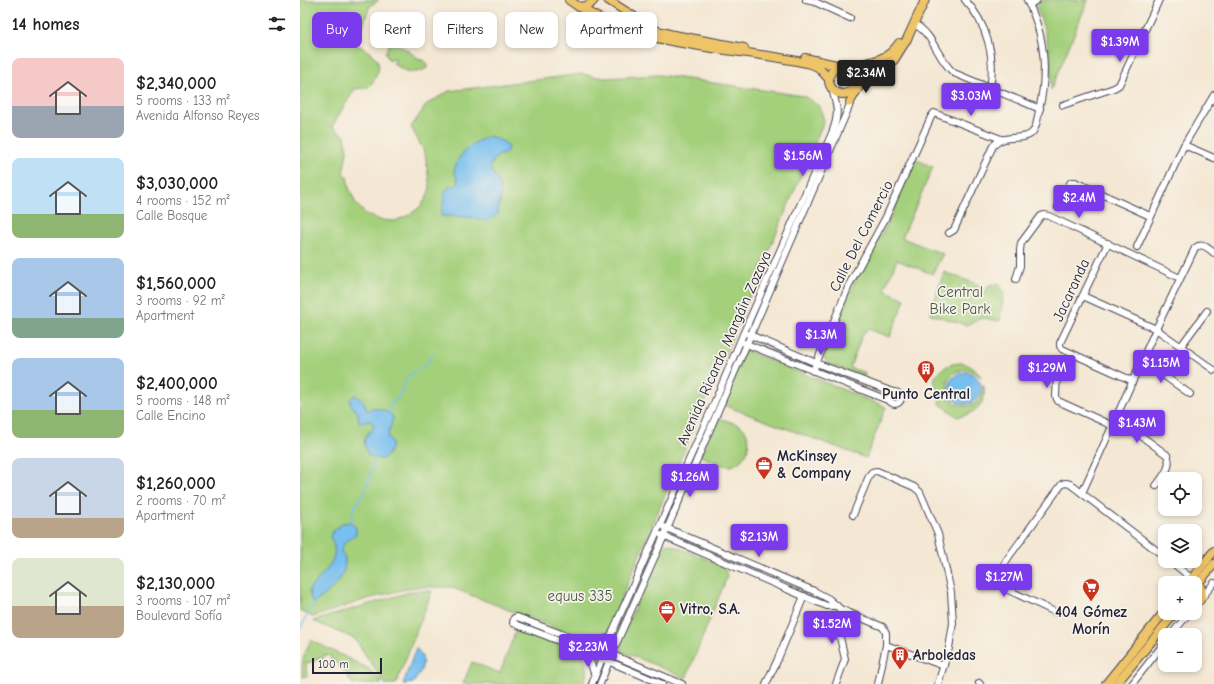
<!DOCTYPE html>
<html lang="en">
<head>
<meta charset="utf-8">
<style>
  :root { --surface:#fff; --page:#f6f6f6; --text:#202124; --muted:#757577; --accent:#7c3aed }
  body { margin:0; font-family:"Comic Neue",sans-serif; background:var(--page); color:var(--text); height:100vh; display:flex; flex-direction:column; font-size:15px; white-space:nowrap }
  * { box-sizing:border-box; margin:0 }
  p { font-size:13px; color:var(--muted) }
  .icon { flex:none; width:22px; height:22px; fill:none; stroke:currentColor; stroke-width:2; stroke-linecap:round; stroke-linejoin:round }
  .map { position:relative; flex:1; overflow:hidden }
  .details { display:flex; flex-direction:column; background:var(--surface); width:300px }
  .details>* { flex:none }
  .hud { position:absolute; left:12px; top:12px; width:380px; height:36px; display:flex; gap:8px }
  .tools { position:absolute; left:858px; top:472px; display:grid; gap:8px }
  .tools a { display:grid; place-items:center; width:44px; height:44px; border-radius:8px; background:var(--surface); box-shadow:0 2px 6px #0003; font-size:20px }
  .scale { position:absolute; left:12px; bottom:10px; width:70px; box-sizing:border-box; padding-left:4px; border:2px solid #22223b; border-top:0; font-size:11px; line-height:14px; white-space:nowrap; color:#22223b; -webkit-text-stroke:3px #f7f3e8; paint-order:stroke }
  .price { position:absolute; translate:-50% -34px; padding:0 9px; border-radius:4px; background:var(--accent); color:#fff; font-size:13px; line-height:26px; filter:drop-shadow(0 1px 2px #0008) }
  .price::after { content:''; position:absolute; left:50%; top:24px; width:12px; height:9px; margin-left:-6px; background:inherit; clip-path:polygon(0 0,100% 0,50% 100%) }
  .price.on { background:#222; color:#fff }
  ul { padding:0; list-style:none }
  li { display:flex; align-items:center; gap:12px; height:100px; padding:0 12px }
  li span { display:grid; place-items:center; flex:none; width:112px; height:80px; border-radius:8px; color:#555 }
  li>.icon { margin-inline-start:auto }
  span .icon { width:48px; height:48px; fill:#fffc; stroke-width:1 }
  li b { font-size:17px }
  h2 { display:flex; justify-content:space-between; align-items:center; height:48px; padding:0 12px; font-size:17px }
  .tag { padding:0 14px; border-radius:8px; background:var(--surface); box-shadow:0 2px 6px #0003; font-size:14px; line-height:36px }
  .tag.on { background:var(--accent); color:#fff }
  main { display:flex; flex:1; min-height:0 }
  .map>svg:first-child { display:block }
  .green { fill:#a4d07c; stroke:#63795c }
  .water { fill:#77bfef; stroke:#4c7095 }
  .lines { fill:none; stroke-linecap:round; stroke-linejoin:round }
  .stream { stroke:#77bfef; stroke-width:1.5 }
  .minor-casing { stroke:#424052; stroke-width:8 }
  .major-casing { stroke:#424052; stroke-width:10 }
  .minor { stroke:#fff; stroke-width:6 }
  .major { stroke:#eec469; stroke-width:8 }
  .labels { text-anchor:middle; dominant-baseline:central; stroke-width:3.5; stroke-linejoin:round; paint-order:stroke }
  .street-label { font-size:15px; fill:#22223b; stroke:#f7f3e8 }
  .park-label { font-size:15px; fill:#49564e; stroke:#f7f3e8 }
  .poi-label { font-size:15px; font-weight:bold; fill:#22223b; stroke:#f7f3e8; text-anchor:start }
</style>
</head>
<body>
<main>
<section class="details">
<h2>14 homes<svg class="icon" aria-label="filters" viewBox="0 0 24 24"><path d="M4 7h16M4 17h16"/><circle cx="9" cy="7" r="2"/><circle cx="15" cy="17" r="2"/></svg></h2>
<ul>
<li><span style="background:linear-gradient(#f6c9c9 60%,#9aa5b1 0)"><svg class="icon" aria-label="home" viewBox="0 0 24 24"><path d="M3 11l9-7 9 7M6 9v11h12V9"/></svg></span><div><b>$2,340,000</b><p>5 rooms · 133 m²</p><p>Avenida Alfonso Reyes</p></div></li>
<li><span style="background:linear-gradient(#bfe0f5 70%,#8fb573 0)"><svg class="icon" aria-label="home" viewBox="0 0 24 24"><path d="M3 11l9-7 9 7M6 9v11h12V9"/></svg></span><div><b>$3,030,000</b><p>4 rooms · 152 m²</p><p>Calle Bosque</p></div></li>
<li><span style="background:linear-gradient(#a9c7e8 75%,#7fa58c 0)"><svg class="icon" aria-label="home" viewBox="0 0 24 24"><path d="M3 11l9-7 9 7M6 9v11h12V9"/></svg></span><div><b>$1,560,000</b><p>3 rooms · 92 m²</p><p>Apartment</p></div></li>
<li><span style="background:linear-gradient(#a9c7e8 65%,#8fb573 0)"><svg class="icon" aria-label="home" viewBox="0 0 24 24"><path d="M3 11l9-7 9 7M6 9v11h12V9"/></svg></span><div><b>$2,400,000</b><p>5 rooms · 148 m²</p><p>Calle Encino</p></div></li>
<li><span style="background:linear-gradient(#c9d6e8 75%,#b9a48a 0)"><svg class="icon" aria-label="home" viewBox="0 0 24 24"><path d="M3 11l9-7 9 7M6 9v11h12V9"/></svg></span><div><b>$1,260,000</b><p>2 rooms · 70 m²</p><p>Apartment</p></div></li>
<li><span style="background:linear-gradient(#dfe7d0 60%,#b9a48a 0)"><svg class="icon" aria-label="home" viewBox="0 0 24 24"><path d="M3 11l9-7 9 7M6 9v11h12V9"/></svg></span><div><b>$2,130,000</b><p>3 rooms · 107 m²</p><p>Boulevard Sofía</p></div></li>
</ul>
</section>
<div class="map">
<svg width="914" height="684" viewBox="0 0 914 684">
  <rect width="100%" height="100%" fill="#f7f3e8"/>
  <filter id="ink" filterUnits="userSpaceOnUse"><feTurbulence type="fractalNoise" baseFrequency=".025" numOctaves="2"/><feDisplacementMap in="SourceGraphic" scale="8" xChannelSelector="R" yChannelSelector="G"/><feConvolveMatrix kernelMatrix="1 2 1 2 8 2 1 2 1" color-interpolation-filters="sRGB"/></filter>
  <filter id="wash" filterUnits="userSpaceOnUse"><feTurbulence type="fractalNoise" baseFrequency=".012" numOctaves="4" result="noise"/><feDisplacementMap in="SourceGraphic" scale="16" xChannelSelector="R" yChannelSelector="G"/><feGaussianBlur stdDeviation="0.9" result="paint"/><feColorMatrix in="noise" values="0 0 0 0 0 0 0 0 0 0 0 0 0 0 0 0 0 1.4 0 .05"/><feComposite in="paint" operator="in"/></filter>
  <g filter="url(#wash)">
    <rect width="100%" height="100%" fill="#f4e7d3"/>
    <g class="green">
      <path d="M0,0h79l-9,6 -14,38c7,4 19,10 22,18 3,7 -4,21 -10,25 -4,2 -9,1 -13,2l-17,27 -6,11 13,9 2,15 -4,23 4,3 2,11 7,16 11,11 13,5 15,1 14,-6 10,-7 7,-9 4,-11 -5,-35 -14,-26 16,-23 22,-13 133,-17 22,4 55,-3 145,21 16,11 4,14 -223,525 -151,-59h-37l-46,12 -54,18 -13,-6z"/>
      <path d="M744,0h44l-37,90c0,-14 0,-28 -2,-41 -3,-15 -8,-30 -13,-43z"/>
      <path d="M95,44c12,3 19,14 31,18l1,4v2c-13,8 -23,3 -34,-5l3,-3v-1l-3,-1 -3,2c-6,-5 -5,-9 -1,-15z"/>
      <path d="M615,159l18,8 -31,71 41,16 -11,20 -35,-14 -13,30 21,9 -15,38 -22,-8 -6,6 -12,33 16,5 -3,4 -32,-12c-5,-3 -7,-5 -7,-10l21,-52 16,-36 22,-35 9,-18z"/>
      <path d="M644,272l35,13 5,9 5,-9 10,-2 5,9 -4,29 -17,-3 -17,7 -36,-11z"/>
      <path d="M445,350l141,57 -20,51 -143,-53z"/>
      <path d="M663,363c8,3 13,6 18,14 -7,-5 -14,-10 -23,-6 -5,2 -8,5 -10,10 -1,4 -1,6 0,10 2,18 30,21 34,2 1,-3 1,-6 1,-9 6,18 -8,30 -25,33l-18,-13 -6,-25c7,-12 16,-16 29,-16z"/>
      <path d="M417,418c8,2 20,5 26,10 12,12 3,37 -14,38 -7,0 -22,-8 -29,-10z"/>
      <path d="M369,544l51,21 6,6 1,6 -41,101 -69,-29 43,-101z"/>
      <path d="M113,591h19l-36,93h-11l-30,-45 -42,-18z"/>
      <path d="M217,627l66,28 4,17 -4,12h-120l9,-22 28,11z"/>
      <path d="M11,640l58,29 12,12v3h-28c-7,-7 -4,-11 -14,-17v-3l-8,-5v-3l-7,-1 -1,4 -8,-1v3l-9,2 1,13 -4,1c-3,-13 2,-25 8,-37z"/>
    </g>
    <g class="water">
      <path d="M189,136l15,6 4,6 -3,6c-8,0 -12,6 -15,13 2,7 7,11 9,17 4,10 -1,21 -1,30l-11,7 -19,-4 -27,-1 4,-25 4,-4h5l4,-3 -1,-6 -3,-6c3,-19 19,-30 35,-36z"/>
      <circle cx="665" cy="388" r="16"/>
      <path d="M54,395c7,3 11,6 12,14l2,2 5,-4c9,4 13,2 20,10 0,7 -5,13 -5,21 9,5 0,20 -7,21 -4,0 -10,-3 -13,-4 -3,-8 -6,-14 -1,-20 3,-4 5,-5 7,-9l-3,-5c-5,0 -8,2 -12,2l-1,-10 -7,-8 -1,-5z"/>
      <path d="M51,522l5,6v6l-12,9 -3,9 4,5c0,4 0,9 -1,13 -4,15 -20,24 -30,34l-3,-5 -2,-9c12,-16 35,-31 21,-53l3,-6 10,-8z"/>
      <path d="M116,648c12,12 6,23 -3,35l-10,1z"/>
    </g>
    <g class="lines">
      <g class="stream">
        <path d="M91,415l-1,-11c12,-6 11,-15 17,-26 5,-7 10,-7 16,-11 4,-3 7,-9 10,-13"/>
        <path d="M51,523l2,-13 13,-21 9,-31"/>
        <path d="M0,629l14,-27"/>
      </g>
    </g>
  </g>
  <g filter="url(#ink)">
    <g class="lines">
      <defs>
        <g id="minor">
          <path d="M506,0l9,2 35,16"/>
          <path d="M665,0c22,23 31,58 25,88"/>
          <path d="M729,5l8,-5"/>
          <path d="M614,24c20,10 23,35 40,49l86,36"/>
          <path d="M763,105l51,-17 5,-3 40,-85"/>
          <path d="M884,145l30,13"/>
          <path d="M758,207l11,-22 2,-3h4l75,34"/>
          <path d="M649,233l5,-3 39,-84c11,-13 29,-4 39,-13 5,-6 6,-16 7,-23 9,-38 6,-75 -12,-110"/>
          <path d="M808,243l-48,100v3l2,3 71,32"/>
          <path d="M837,247l47,-102 30,-50"/>
          <path d="M716,279l4,-13v-16l1,-7 20,-27 3,-1 5,1 131,62"/>
          <path d="M783,296l73,33 58,41"/>
          <path d="M448,334l68,29 77,29"/>
          <path d="M444,343l146,58"/>
          <path d="M881,346l26,-35"/>
          <path d="M842,360l48,34"/>
          <path d="M513,371l37,-88 36,-66 45,-100 3,-4 67,26"/>
          <path d="M757,372l-1,25 2,4 55,25"/>
          <circle cx="595" cy="398" r="6"/>
          <path d="M817,418l50,37c6,12 -5,22 -11,31"/>
          <path d="M782,493l74,-164 39,-81c7,-6 13,0 19,5"/>
          <path d="M553,515l16,-39c2,-4 3,-5 8,-5l37,16 6,5 18,42 13,58 2,31 -4,25 -11,36"/>
          <path d="M364,527l150,64 15,8 11,10 43,18 3,6v12l-8,39"/>
          <path d="M361,535l149,64 17,7h10"/>
          <path d="M870,561l25,20"/>
          <path d="M895,606l19,-23"/>
          <path d="M755,612l-51,-24c-7,-9 -2,-21 4,-30l54,-74 4,-1 4,1 95,73"/>
          <path d="M871,635l18,-22"/>
          <path d="M289,645l22,-8"/>
          <path d="M586,645l58,21"/>
          <path d="M287,652l8,24"/>
          <path d="M679,683l1,1"/>
          <path d="M292,684l20,-51 100,-225 32,-76 88,-199c8,-20 5,-27 -1,-47"/>
          <path d="M300,684l13,-33 51,-115 185,-429 4,-17"/>
          <path d="M362,684l-87,-37 -62,-24 1,-5 3,-1 60,23 105,44"/>
          <path d="M466,684l11,-23 27,-65"/>
          <path d="M536,684l9,-25 -6,-26v-11l1,-13"/>
          <path d="M832,684l33,-42"/>
        </g>
        <g id="major">
          <path d="M269,0c70,51 161,45 242,64l7,3 11,12"/>
          <path d="M308,0l47,30 19,5 70,13"/>
          <path d="M279,7c7,-1 11,-1 15,-7"/>
          <path d="M505,58l36,8"/>
          <circle cx="543" cy="80" r="14"/>
          <path d="M548,67c20,-4 40,-6 51,-24"/>
          <path d="M556,84l13,-12 19,-8 6,-4 13,-21 18,-39"/>
          <path d="M550,102l10,-17"/>
          <path d="M888,583l26,-32"/>
          <path d="M898,583c5,6 4,9 2,17"/>
          <path d="M895,587l19,-23"/>
          <path d="M806,684l59,-73"/>
          <path d="M816,684l59,-71"/>
        </g>
      </defs>
      <use href="#minor" class="minor-casing"/>
      <use href="#major" class="major-casing"/>
      <use href="#minor" class="minor"/>
      <use href="#major" class="major"/>
    </g>
  </g>
  <defs>
    <symbol id="building-pin" viewBox="-11 -11 22 30"><path d="M0 17L-7.5 6A9.5 9.5 0 1 1 7.5 6Z" fill="#c8321e" stroke="#f7f3e8"/><path d="M-4-6H4V6H1V3H-1V6H-4ZM-2.5-4.3h1.7v1.8h-1.7ZM.8-4.3h1.7v1.8H.8ZM-2.5-1h1.7V.8h-1.7ZM.8-1h1.7V.8H.8Z" fill="#fff"/></symbol>
    <symbol id="office-pin" viewBox="-11 -11 22 30"><path d="M0 17L-7.5 6A9.5 9.5 0 1 1 7.5 6Z" fill="#c8321e" stroke="#f7f3e8"/><path d="M-6-3h4V-5.5h4V-3h4V5H-6ZM-1-4.5V-3h2v-1.5ZM-6 0V1H6V0Z" fill="#fff"/></symbol>
    <symbol id="supermarket-pin" viewBox="-11 -11 22 30"><path d="M0 17L-7.5 6A9.5 9.5 0 1 1 7.5 6Z" fill="#c8321e" stroke="#f7f3e8"/><path d="M-6-5.5h2.5l.6 2H6L4.5 2H-2.5L-4.4-4H-6ZM-1.5 3.2a1.3 1.3 0 1 0 .1 0ZM3 3.2a1.3 1.3 0 1 0 .1 0Z" fill="#fff"/></symbol>
  </defs>
  <g fill-rule="evenodd">
    <use href="#building-pin" x="616" y="359" width="20" height="27"/>
    <use href="#office-pin" x="454" y="455" width="20" height="27"/>
    <use href="#supermarket-pin" x="781" y="577" width="20" height="27"/>
    <use href="#office-pin" x="357" y="599" width="20" height="27"/>
    <use href="#building-pin" x="590" y="645" width="20" height="27"/>
  </g>
  <g class="labels">
    <g class="street-label">
      <text transform="translate(561 236) rotate(-63)">Calle Del Comercio</text>
      <text transform="translate(771 290) rotate(-65)">Jacaranda</text>
      <text transform="translate(424 348) rotate(-66)">Avenida Ricardo Margáin Zozaya</text>
    </g>
    <g class="park-label">
      <text x="660" y="292">Central<tspan x="660" dy="17">Bike Park</tspan></text>
      <text x="280" y="596">equus 335</text>
    </g>
    <g class="poi-label">
      <text x="626" y="394" text-anchor="middle">Punto Central</text>
      <text x="477" y="456">McKinsey<tspan x="477" dy="17">&amp; Company</tspan></text>
      <text x="380" y="609">Vitro, S.A.</text>
      <text x="791" y="612" text-anchor="middle">404 Gómez<tspan x="791" dy="17">Morín</tspan></text>
      <text x="613" y="655">Arboledas</text>
    </g>
  </g>
</svg>
<div class="tools">
<a><svg class="icon" aria-label="locate" viewBox="0 0 24 24"><circle cx="12" cy="12" r="6"/><path d="M12 2v4M12 18v4M2 12h4M18 12h4"/></svg></a>
<a><svg class="icon" aria-label="layers" viewBox="0 0 24 24"><path d="M12 4l9 5-9 5-9-5zM3 14l9 5 9-5"/></svg></a>
<a>+</a>
<a>−</a>
</div>
<div class="scale">100 m</div>
<b class="price" style="left:820px;top:63px">$1.39M</b>
<b class="price on" style="left:566px;top:94px">$2.34M</b>
<b class="price" style="left:671px;top:117px">$3.03M</b>
<b class="price" style="left:503px;top:177px">$1.56M</b>
<b class="price" style="left:779px;top:219px">$2.4M</b>
<b class="price" style="left:521px;top:356px">$1.3M</b>
<b class="price" style="left:861px;top:384px">$1.15M</b>
<b class="price" style="left:747px;top:389px">$1.29M</b>
<b class="price" style="left:837px;top:444px">$1.43M</b>
<b class="price" style="left:390px;top:498px">$1.26M</b>
<b class="price" style="left:459px;top:558px">$2.13M</b>
<b class="price" style="left:704px;top:598px">$1.27M</b>
<b class="price" style="left:532px;top:645px">$1.52M</b>
<b class="price" style="left:288px;top:668px">$2.23M</b>
<div class="hud">
<a class="tag on">Buy</a>
<a class="tag">Rent</a>
<a class="tag">Filters</a>
<a class="tag">New</a>
<a class="tag">Apartment</a>
</div>
</div>
</main>
</body>
</html>
